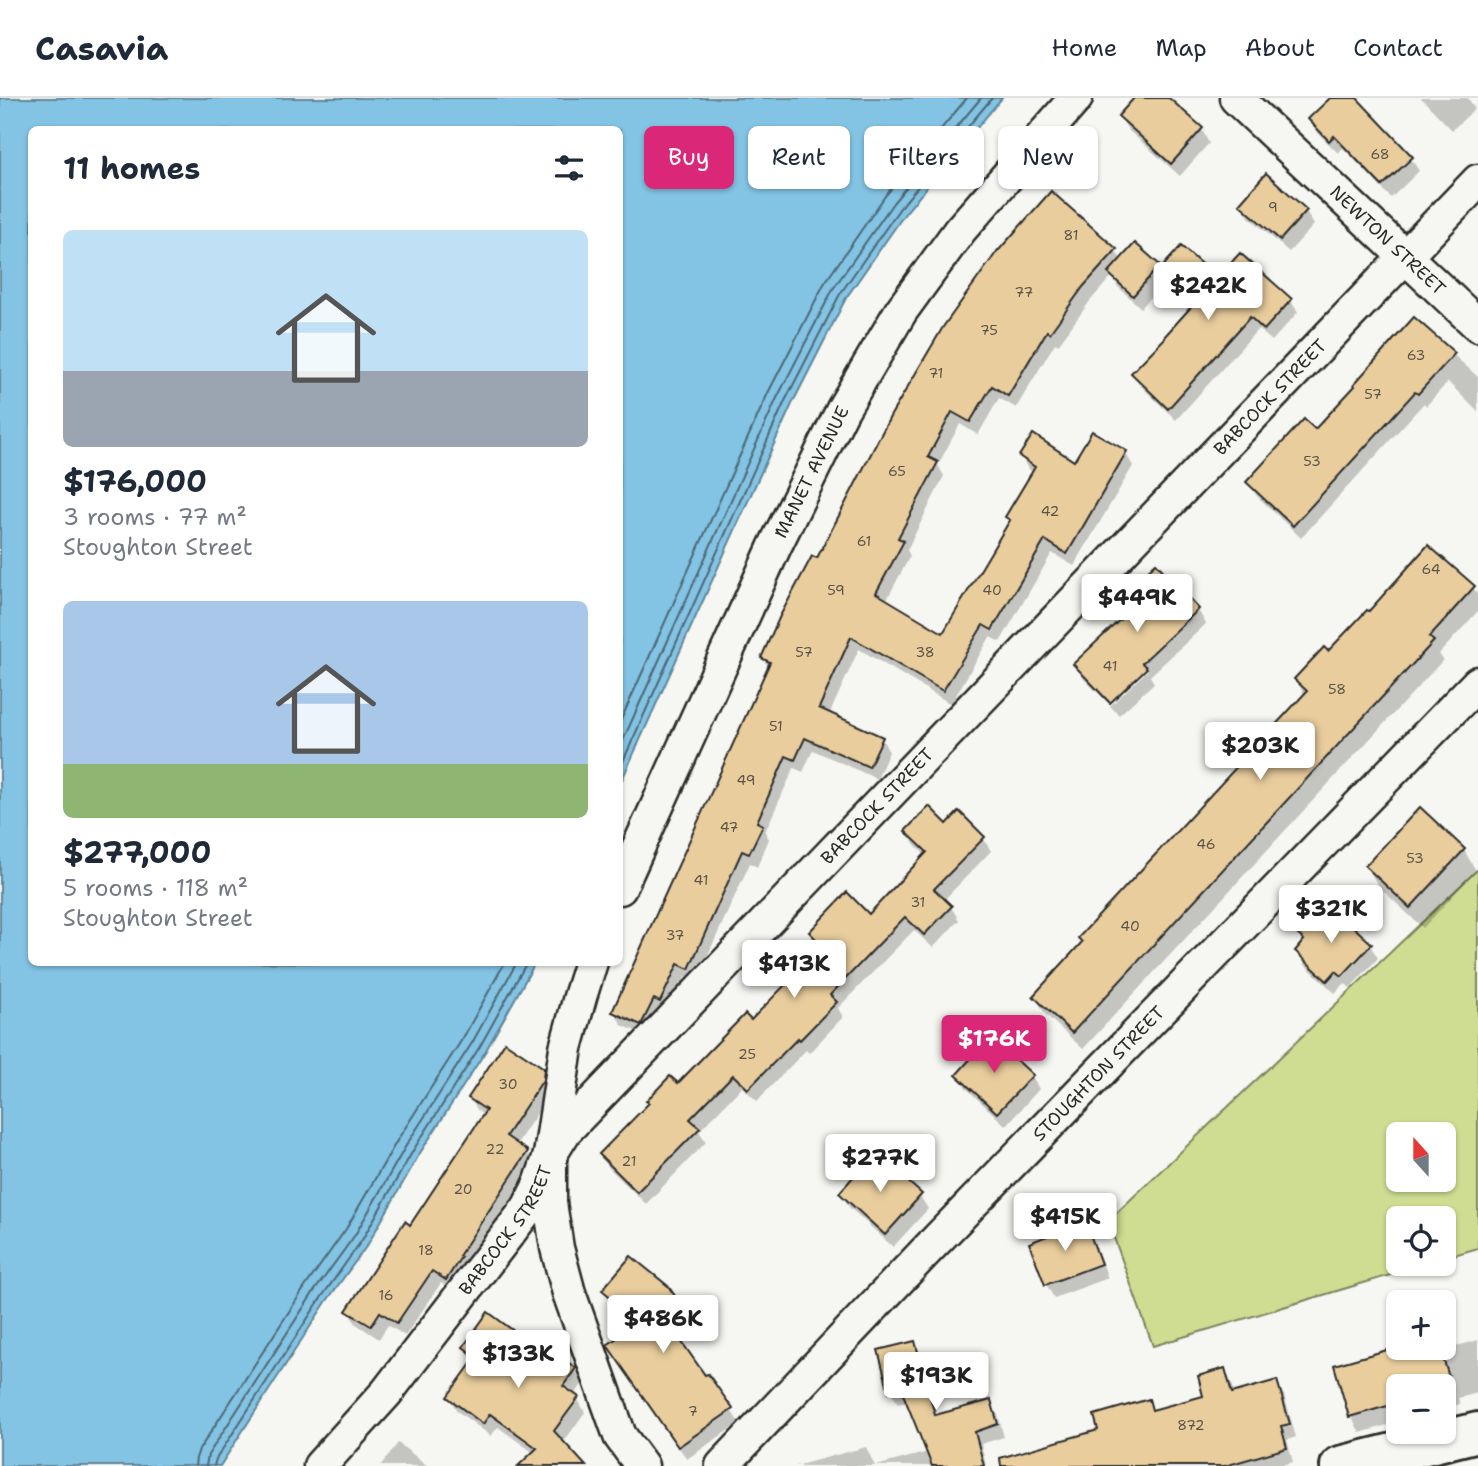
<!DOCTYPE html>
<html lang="en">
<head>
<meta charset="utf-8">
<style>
  :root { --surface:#fff; --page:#f2f2f3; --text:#1f2937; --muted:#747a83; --line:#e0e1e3; --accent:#db2777 }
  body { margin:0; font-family:"Shantell Sans",sans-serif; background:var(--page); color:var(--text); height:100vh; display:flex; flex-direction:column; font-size:26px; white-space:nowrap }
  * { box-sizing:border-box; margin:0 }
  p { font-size:23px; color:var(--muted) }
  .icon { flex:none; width:38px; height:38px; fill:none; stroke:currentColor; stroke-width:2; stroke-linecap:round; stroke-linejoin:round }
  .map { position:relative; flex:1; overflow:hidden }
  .panel { position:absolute; left:28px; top:28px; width:595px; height:840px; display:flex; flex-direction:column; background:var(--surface); border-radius:10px; box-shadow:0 2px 5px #0004 }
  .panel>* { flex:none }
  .top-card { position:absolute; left:644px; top:28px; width:665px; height:63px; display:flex; gap:14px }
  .needle { width:46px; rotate:339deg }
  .buttons { position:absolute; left:1386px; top:1024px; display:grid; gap:14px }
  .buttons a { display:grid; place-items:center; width:70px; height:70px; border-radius:10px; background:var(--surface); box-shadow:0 2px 5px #0004; font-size:35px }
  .price { position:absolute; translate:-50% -60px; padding:0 16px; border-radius:7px; background:#fff; color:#222; font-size:23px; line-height:46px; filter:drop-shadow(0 2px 4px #0008) }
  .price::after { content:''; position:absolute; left:50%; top:42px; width:21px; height:16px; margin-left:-10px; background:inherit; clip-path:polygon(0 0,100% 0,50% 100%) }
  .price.selected { background:var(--accent); color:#fff }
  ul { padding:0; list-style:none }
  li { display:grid; align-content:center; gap:14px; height:371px; padding:0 35px }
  li span { display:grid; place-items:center; height:217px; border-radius:10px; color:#555 }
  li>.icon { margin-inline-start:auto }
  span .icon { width:126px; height:126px; fill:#fffc; stroke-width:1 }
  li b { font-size:30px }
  h2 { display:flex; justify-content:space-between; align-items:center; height:84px; padding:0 35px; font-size:30px }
  .chip { padding:0 24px; border-radius:10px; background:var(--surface); box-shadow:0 2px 5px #0004; font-size:24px; line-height:63px }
  .chip.selected { background:var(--accent); color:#fff }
  header { display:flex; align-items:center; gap:42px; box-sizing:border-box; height:98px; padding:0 35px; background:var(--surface); border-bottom:2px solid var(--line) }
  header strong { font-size:33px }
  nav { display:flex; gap:38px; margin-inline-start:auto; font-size:24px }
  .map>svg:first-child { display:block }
  .green { fill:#cedd91; stroke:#7c845e; stroke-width:2; fill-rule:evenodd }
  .water { fill:#83c3e3; stroke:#608699; stroke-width:2 }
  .shadow { fill:#0003 }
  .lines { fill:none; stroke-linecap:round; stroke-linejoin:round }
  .shore { stroke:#4e6875; stroke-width:2 }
  .building { fill:#e9cd9d; stroke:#2b2b2b; stroke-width:2 }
  .minor-casing { stroke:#2b2b2b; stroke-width:37 }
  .secondary-casing { stroke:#2b2b2b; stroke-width:44 }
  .minor { stroke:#f6f6f2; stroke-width:32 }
  .secondary { stroke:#f6f6f2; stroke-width:38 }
  .labels { text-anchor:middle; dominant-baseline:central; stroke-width:7; stroke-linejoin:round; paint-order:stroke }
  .number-label { font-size:14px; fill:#5a5448 }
  .street-label { font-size:18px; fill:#2b2b2b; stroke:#f6f6f2 }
</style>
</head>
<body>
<header>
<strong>Casavia</strong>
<nav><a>Home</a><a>Map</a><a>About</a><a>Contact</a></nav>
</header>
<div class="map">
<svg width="1478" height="1368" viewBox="0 0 1478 1368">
  <rect width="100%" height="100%" fill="#f6f6f2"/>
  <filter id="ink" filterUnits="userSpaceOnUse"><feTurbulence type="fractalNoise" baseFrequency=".0143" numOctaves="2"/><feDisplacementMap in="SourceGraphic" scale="14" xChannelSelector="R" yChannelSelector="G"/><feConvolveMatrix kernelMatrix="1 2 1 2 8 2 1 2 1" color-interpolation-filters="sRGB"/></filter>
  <g filter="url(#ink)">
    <path class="green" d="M1478,771v379l-34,10v-40h-46v46h29l-274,82 -45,-125zM1398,1036h46v46h-46z"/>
    <path class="water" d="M0,0h1002l-96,114 -60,86 -54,106 -172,380v-654h-588v832l503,1 -50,89 -65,101 -52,91 -42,58 -106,164h-220z"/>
    <g class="shadow">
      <path d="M1137,0h29l36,32 7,13 -29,33 -52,-46 -8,-13z"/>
      <path d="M1333,0h21l57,60 8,13 -28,27 -48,-50 -5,5 -20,-20 -8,-14z"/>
      <path d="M1421,0h47l7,11 -23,21z"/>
      <path d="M1241,106l65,7 8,14 -25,27 -40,-35z"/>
      <path d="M1115,152l7,11 37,5 8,14 -26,28 -23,-21 -6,-11 -22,25 -32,44 -3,-2 -39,65 -17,-10 -21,37 -18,-11 -22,41 6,11 -37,74 3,6 -24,45 58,34 67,-112 -3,-6 26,-45 -6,-3 -7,-13 54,8 50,-12 8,14 -59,100 -22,-13 -52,89 -10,-5 -39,67 -92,-55 -30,66 53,24 7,13 -12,27 -64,-29 -10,22 -9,-4 -29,64 4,7 -12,28 -7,-4 -54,118 -10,-5 -18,39 -19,22 -27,-12 -8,-13 155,-343 -6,-11 55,-97 74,-145z"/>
      <path d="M1167,168l123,34 8,12 -26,29 -14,-12 -82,91 -35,-34 -8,-12 66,-74 -25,-22z"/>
      <path d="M1414,221l64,58v35l-30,-30 -22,24 -2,-3 -123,135 -45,-43 -7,-13 66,-50z"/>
      <path d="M1134,488l64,24 8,14 -56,52 4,7 -35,32 -9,-9 38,-36v-4l-40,37 -25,-25 -8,-14 68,-63z"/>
      <path d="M1473,489l5,9v15l-39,43 4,6 -360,389 -38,-35 -10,-18 48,-52 -3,-6 225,-242 -9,-17 32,-26z"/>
      <path d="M1420,712l44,40 12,21 -53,57 -44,-41 -12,-20z"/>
      <path d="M947,728l36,12 8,13 -47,49 7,7 8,13 -26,28 -19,-18 -76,78 5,9 -34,36 -3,-3 -49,51 -15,-14 -43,44 7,11 -60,62 -37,-36 -8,-13 150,-133 71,-73 -11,-17 58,-15 57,-61 -11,-11 -8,-14z"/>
      <path d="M1338,830l32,17 8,13 -28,30 -5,-5 -10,10 -30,-28 -8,-14 7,-8 -6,-10z"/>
      <path d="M543,972l8,14 -1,10 -34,51 11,7 8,14 -69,104 -12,22 -13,-9 -36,53 -17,-11 -9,14 -23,-15 -8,-13 63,-84 73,-111 -6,-5 -8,-13z"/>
      <path d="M958,977l74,1 7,13 -33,37 -40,-38z"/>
      <path d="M841,1095l79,3 8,13 -35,38 -44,-40z"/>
      <path d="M1085,1125l7,14 16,41 -54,20 -8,-14z"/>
      <path d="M604,1192l83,27 8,13 -16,11 52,69 8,13 -52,36 -70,-100 21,-34 -26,-21z"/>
      <path d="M1478,1242v53l-20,5 2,6 -16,5v-23h-46v36l-38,11 -9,-17 -15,-50 64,-18h42l1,2z"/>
      <path d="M914,1245l8,12 16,61 52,-14 8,13 6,22 -23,7 5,22h-110l52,-14 -20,-51 -10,3 -7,-12 -11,-40z"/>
      <path d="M465,1250l81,8 4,-5 25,19 8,13 -9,13 3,2 8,14 -22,31 21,23h-59l9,-13 -36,-26 -7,9 -34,-25 -8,-14 25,-35z"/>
      <path d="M1224,1272l8,14 3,10 41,-12 8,13 12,42 -9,3 6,22 -15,4h-239l61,-34 48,-31 6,11 51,-15z"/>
      <path d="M398,1345l30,23h-48z"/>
      <path d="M866,1349l9,19h-80z"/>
    </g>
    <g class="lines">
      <g class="shore">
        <path d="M620,624l148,-329 56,-109 61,-88 82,-98"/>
        <path d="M620,649l157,-349 56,-109 60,-86 88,-105"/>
        <path d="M620,670l165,-367 55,-107 60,-86 92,-110"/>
        <path d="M195,1368l1,-8 3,-8 106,-163 41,-58 52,-90 65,-101 42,-76"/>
        <path d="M206,1368l2,-11 105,-162 42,-58 52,-91 65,-101 45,-81"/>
        <path d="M214,1368l2,-7 105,-161 41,-58 52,-91 65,-101 48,-86"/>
      </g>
    </g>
    <g class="building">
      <path d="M1134,0h35l34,30 -32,36 -53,-48z"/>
      <path d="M1330,0h27l56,59 -31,29 -48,-50 -5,5 -21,-22z"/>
      <path d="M1266,75l41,37 -27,30 -41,-36z"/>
      <path d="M1051,93l66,58 -34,38 -33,46 -3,-2 -39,65 -16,-10 -22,36 -18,-10 -24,45 10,5 -40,76 6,3 -28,52 67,40 67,-113 -5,-3 30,-50 -16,-11 14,-22 41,27 18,-30 35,20 -60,103 -22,-14 -53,90 -9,-5 -40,66 -92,-54 -32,71 64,29 -14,30 -64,-29 -10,22 -9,-4 -29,66 6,3 -14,29 -7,-3 -53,118 -11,-5 -18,38 -6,-3 -13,26 -29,-13 158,-350 -9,-4 19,-42 32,-60 5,2 74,-143 52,-88 55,-77h1z"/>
      <path d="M1135,145l25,22 -27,31 -25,-23z"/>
      <path d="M1181,148l36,32 23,-25 52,46 -28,31 -14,-13 -82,92 -37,-36 34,-35 -1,-1 36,-40 -36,-32z"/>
      <path d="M1414,219l41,36 -37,41 -3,-2 -122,134 -47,-44 58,-63 11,10 40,-43 -1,-2z"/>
      <path d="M1428,447l47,41 -46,51 5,4 -362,392 -39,-37 49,-54 -4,-4 229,-247 -13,-12 30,-32 4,4 39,-41 2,1z"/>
      <path d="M1156,465l43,46 -57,54 5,5 -37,35 -37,-39 70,-66 -11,-13z"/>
      <path d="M929,708l18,18 12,-13 26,26 -51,52 18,17 -28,29 -19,-18 -75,78 7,7 -37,38 -2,-2 -50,51 -15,-14 -43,44 10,9 -63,64 -38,-38 50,-51 -3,-2 24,-25 8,7 67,-69 6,6 72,-74 -14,-14 38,-40 22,22 58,-62 -22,-21z"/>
      <path d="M1420,709l45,42 -55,59 -45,-42z"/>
      <path d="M1319,810l19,17 7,-6 27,25 -30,32 -6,-5 -9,10 -32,-30 9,-11 -8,-7z"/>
      <path d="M991,938l42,39 -36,38 -41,-38z"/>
      <path d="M505,944l39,26 -1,12 -37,56 22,15 -69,105 2,1 -15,23 -14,-9 -35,52 -17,-11 -9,14 -25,-15 59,-90 5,4 76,-115 -18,-12z"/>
      <path d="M875,1054l47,42 -37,41 -46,-42z"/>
      <path d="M1085,1123l16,43 -56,21 -16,-42z"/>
      <path d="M631,1158l37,30 21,30 -17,12 33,47 3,-1 25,35 -55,38 -71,-102 33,-23 -38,-32z"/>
      <path d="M488,1214l57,42 4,-5 27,19 -13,18 16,11 -25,34 32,35h-68l19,-18 -47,-34 -7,10 -36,-27 29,-40 -13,-10z"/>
      <path d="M915,1243l20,74 56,-15 7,24 -23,8 9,34h-52l-31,-77 -12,3 -11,-42z"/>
      <path d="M1394,1250h46l12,39 -8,3v-4h-46v17l-49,14 -15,-52z"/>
      <path d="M1225,1270l7,25 45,-13 13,44 -9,2 6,22 -62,18h-224l-1,-8 98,-28 -4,-15 55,-16 3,11 51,-14 -5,-20z"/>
    </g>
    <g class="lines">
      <defs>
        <g id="minor">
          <path id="s1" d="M1236,0l242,227"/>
          <path id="s2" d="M620,790l155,-342 68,-137 58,-98 59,-81 116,-132"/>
          <path d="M591,864l-11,35 -14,51 -16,107v48l7,45 12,45 51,143 22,30"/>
          <path id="s3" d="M320,1368l67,-74 141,-184 12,-24 10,-29 15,-24 913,-950"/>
          <path id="s4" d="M722,1368l203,-214 553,-569"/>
        </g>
        <path id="secondary" d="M1340,1368l138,-34"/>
      </defs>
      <use href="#minor" class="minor-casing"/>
      <use href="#secondary" class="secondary-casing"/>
      <use href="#minor" class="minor"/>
      <use href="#secondary" class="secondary"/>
    </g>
  </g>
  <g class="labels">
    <g class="number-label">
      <text x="1380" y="56">68</text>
      <text x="1273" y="109">9</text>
      <text x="1071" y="137">81</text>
      <text x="1024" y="194">77</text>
      <text x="989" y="232">75</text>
      <text x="1416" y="257">63</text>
      <text x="936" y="275">71</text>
      <text x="1373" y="296">57</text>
      <text x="1312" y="363">53</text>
      <text x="897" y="373">65</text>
      <text x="1050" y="413">42</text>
      <text x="864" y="443">61</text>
      <text x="1431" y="471">64</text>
      <text x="836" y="492">59</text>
      <text x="992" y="492">40</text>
      <text x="804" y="554">57</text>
      <text x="925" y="554">38</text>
      <text x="1110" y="568">41</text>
      <text x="1337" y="591">58</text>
      <text x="776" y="628">51</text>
      <text x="746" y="682">49</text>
      <text x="729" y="729">47</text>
      <text x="1206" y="746">46</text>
      <text x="1415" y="760">53</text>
      <text x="701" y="782">41</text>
      <text x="918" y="804">31</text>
      <text x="1130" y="828">40</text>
      <text x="675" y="837">37</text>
      <text x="747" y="956">25</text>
      <text x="508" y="986">30</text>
      <text x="495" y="1051">22</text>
      <text x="629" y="1063">21</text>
      <text x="463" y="1091">20</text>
      <text x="426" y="1152">18</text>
      <text x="386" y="1197">16</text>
      <text x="693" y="1313">7</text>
      <text x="1191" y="1327">872</text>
    </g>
    <g class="street-label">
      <text stroke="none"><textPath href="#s1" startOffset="208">NEWTON STREET</textPath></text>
      <text stroke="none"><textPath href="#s3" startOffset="1435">BABCOCK STREET</textPath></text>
      <text stroke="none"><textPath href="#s2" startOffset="458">MANET AVENUE</textPath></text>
      <text stroke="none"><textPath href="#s3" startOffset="868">BABCOCK STREET</textPath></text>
      <text stroke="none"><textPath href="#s4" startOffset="544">STOUGHTON STREET</textPath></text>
      <text stroke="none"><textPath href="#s3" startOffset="301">BABCOCK STREET</textPath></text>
    </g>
  </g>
</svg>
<div class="buttons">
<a><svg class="needle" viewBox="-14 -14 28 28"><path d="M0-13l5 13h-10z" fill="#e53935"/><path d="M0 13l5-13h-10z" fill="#747a83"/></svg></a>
<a><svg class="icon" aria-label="locate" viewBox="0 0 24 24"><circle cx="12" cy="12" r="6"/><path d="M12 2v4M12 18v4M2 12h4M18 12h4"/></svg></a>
<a>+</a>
<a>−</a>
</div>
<b class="price" style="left:1208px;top:224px">$242K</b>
<b class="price" style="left:1137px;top:536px">$449K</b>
<b class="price" style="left:1260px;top:684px">$203K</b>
<b class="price" style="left:1331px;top:847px">$321K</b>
<b class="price" style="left:794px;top:902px">$413K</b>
<b class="price selected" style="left:994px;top:977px">$176K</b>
<b class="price" style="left:880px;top:1096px">$277K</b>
<b class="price" style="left:1065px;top:1155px">$415K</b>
<b class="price" style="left:663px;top:1257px">$486K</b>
<b class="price" style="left:518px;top:1292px">$133K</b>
<b class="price" style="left:936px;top:1314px">$193K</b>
<div class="top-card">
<a class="chip selected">Buy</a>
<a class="chip">Rent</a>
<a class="chip">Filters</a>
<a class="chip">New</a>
</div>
<section class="panel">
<h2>11 homes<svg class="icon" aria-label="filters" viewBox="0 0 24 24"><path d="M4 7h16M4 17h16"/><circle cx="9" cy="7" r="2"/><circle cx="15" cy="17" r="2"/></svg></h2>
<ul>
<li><span style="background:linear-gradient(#bfe0f5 65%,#9aa5b1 0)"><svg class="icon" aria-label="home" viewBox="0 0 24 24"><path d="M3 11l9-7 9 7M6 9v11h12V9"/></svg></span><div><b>$176,000</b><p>3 rooms · 77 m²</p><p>Stoughton Street</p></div></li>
<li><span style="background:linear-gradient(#a9c7e8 75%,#8fb573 0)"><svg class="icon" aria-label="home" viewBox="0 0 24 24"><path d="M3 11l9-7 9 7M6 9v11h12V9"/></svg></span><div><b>$277,000</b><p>5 rooms · 118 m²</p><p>Stoughton Street</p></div></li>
</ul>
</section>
</div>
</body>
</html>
